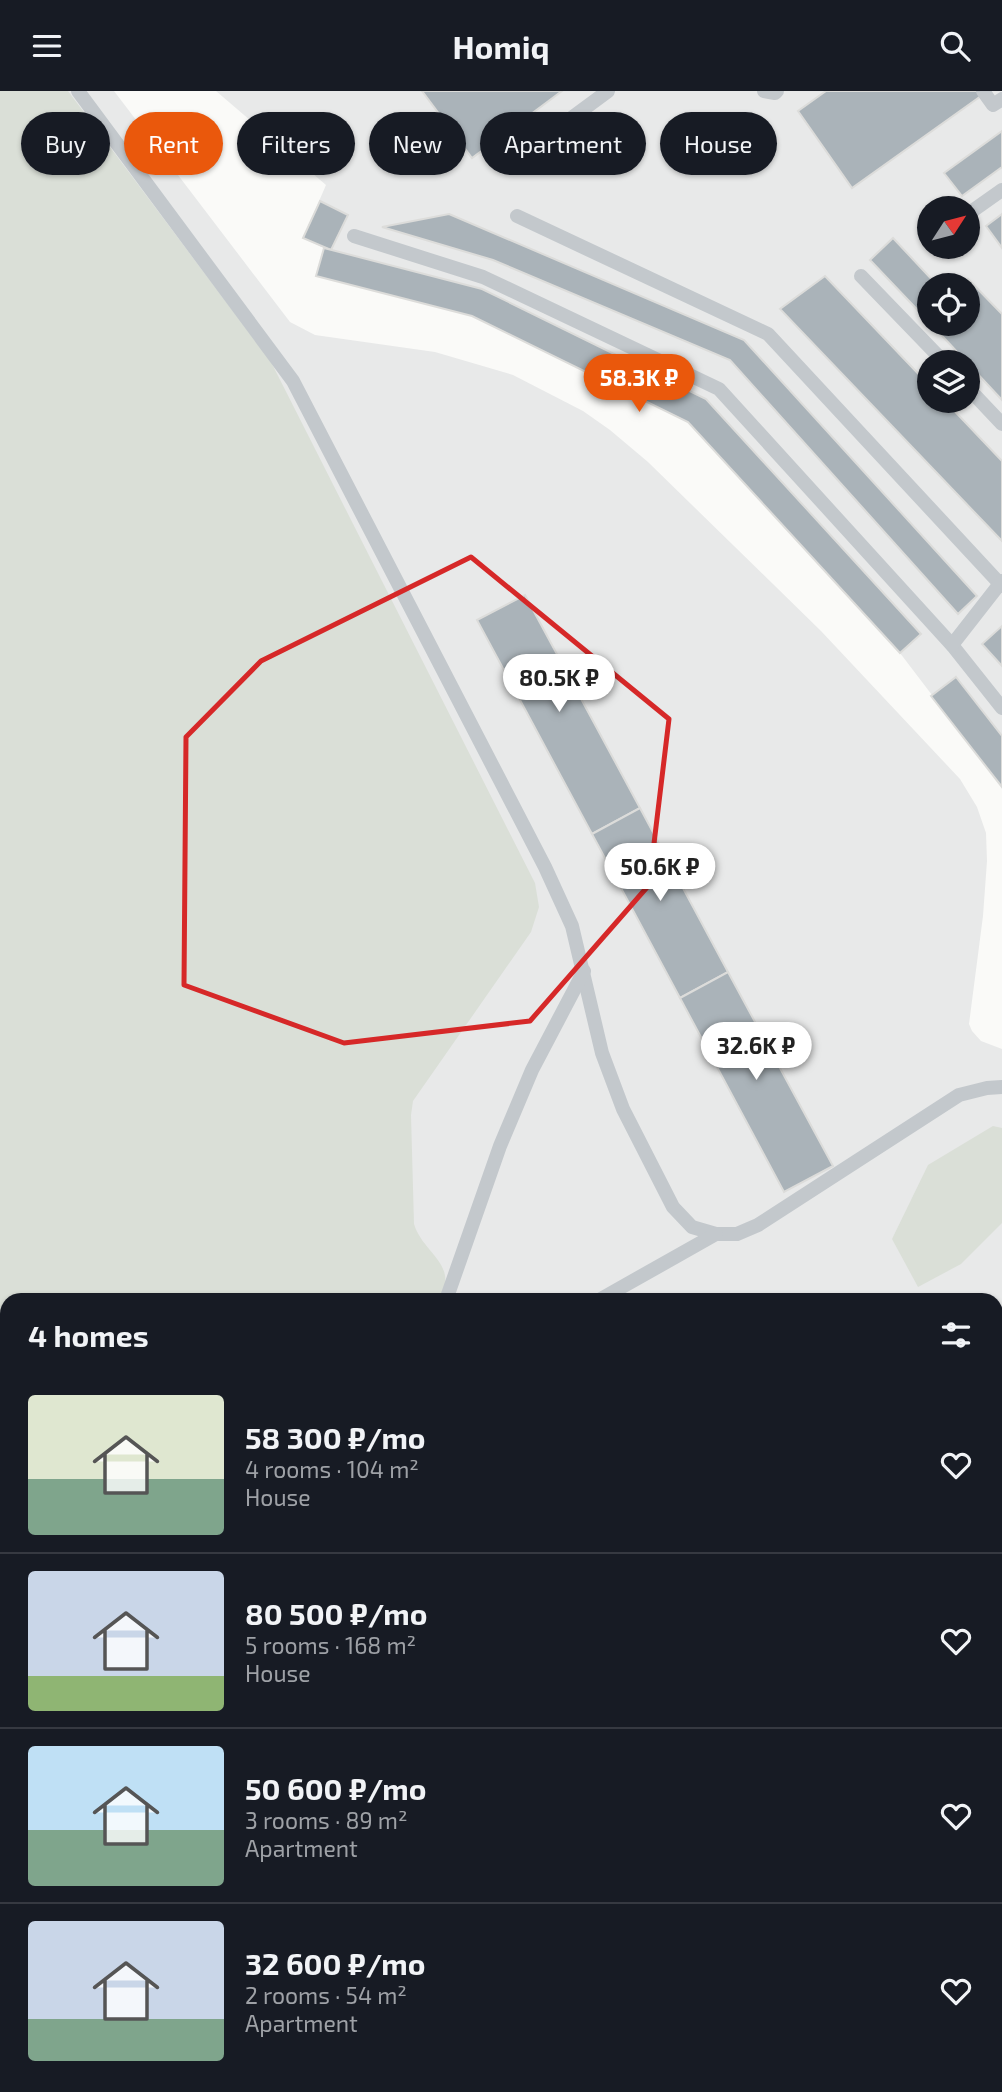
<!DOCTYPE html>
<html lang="en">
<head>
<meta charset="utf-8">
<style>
  :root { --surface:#171b24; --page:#242831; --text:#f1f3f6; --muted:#9ea1a6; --line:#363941; --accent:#ea580c }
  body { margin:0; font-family:"Exo 2",sans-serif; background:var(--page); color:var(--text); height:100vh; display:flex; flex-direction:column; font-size:26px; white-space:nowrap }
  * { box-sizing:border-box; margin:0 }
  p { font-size:23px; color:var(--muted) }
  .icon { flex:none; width:38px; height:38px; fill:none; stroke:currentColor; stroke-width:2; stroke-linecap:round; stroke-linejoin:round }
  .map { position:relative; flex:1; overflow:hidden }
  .sheet { position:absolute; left:0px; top:1202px; width:1003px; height:800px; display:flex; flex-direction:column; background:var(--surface); border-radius:21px 21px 0 0; box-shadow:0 2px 5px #0004 }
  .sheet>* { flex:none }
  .top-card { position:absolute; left:21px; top:21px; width:961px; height:63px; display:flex; gap:14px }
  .needle { width:46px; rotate:54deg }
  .controls { position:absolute; left:917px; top:105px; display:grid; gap:14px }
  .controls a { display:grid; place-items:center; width:63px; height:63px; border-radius:50%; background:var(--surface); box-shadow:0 2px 5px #0004; font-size:35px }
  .price { position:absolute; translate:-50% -60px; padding:0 16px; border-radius:24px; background:#fff; color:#222; font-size:23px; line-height:46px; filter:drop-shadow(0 2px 4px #0008) }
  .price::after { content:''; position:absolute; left:50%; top:42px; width:21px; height:16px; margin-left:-10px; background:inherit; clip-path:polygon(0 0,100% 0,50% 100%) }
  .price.current { background:var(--accent); color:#fff }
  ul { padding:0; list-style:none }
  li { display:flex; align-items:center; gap:21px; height:175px; padding:0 28px }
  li+li { border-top:2px solid var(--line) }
  li span { display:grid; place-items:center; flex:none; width:196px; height:140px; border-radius:7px; color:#555 }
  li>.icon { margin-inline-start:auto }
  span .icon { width:84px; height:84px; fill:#fffc; stroke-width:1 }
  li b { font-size:30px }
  h2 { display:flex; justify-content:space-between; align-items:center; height:84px; padding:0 28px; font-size:30px }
  .chip { padding:0 24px; border-radius:32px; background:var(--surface); box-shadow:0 2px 5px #0004; font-size:24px; line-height:63px }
  .chip.current { background:var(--accent); color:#fff }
  header { display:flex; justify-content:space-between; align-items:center; height:91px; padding:0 28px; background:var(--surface); font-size:32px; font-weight:700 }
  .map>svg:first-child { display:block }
  .built { fill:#e8e9e9; fill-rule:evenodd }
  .green { fill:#dadfd7 }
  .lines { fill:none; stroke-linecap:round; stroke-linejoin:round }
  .taxiway { stroke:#ced2d4; stroke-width:84 }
  .building { fill:#aab3b9; stroke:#dcdcda; stroke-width:2 }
  .service { stroke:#c3c8cc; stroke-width:14 }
  .marked { fill:none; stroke:#d62828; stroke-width:5; stroke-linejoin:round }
</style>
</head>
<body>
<header><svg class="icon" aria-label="menu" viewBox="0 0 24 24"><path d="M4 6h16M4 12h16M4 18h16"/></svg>Homiq<svg class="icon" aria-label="search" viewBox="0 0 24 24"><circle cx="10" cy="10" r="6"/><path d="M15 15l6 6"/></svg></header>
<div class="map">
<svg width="1002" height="2001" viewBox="0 0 1002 2001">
  <rect width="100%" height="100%" fill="#fafaf8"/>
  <g class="built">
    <path d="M0,0h114l176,231 25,13 120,17 78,23 70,36 27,19 38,32 173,169 139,148 17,28 9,26 1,28 -4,55 -14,108 3,7 9,10 21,8v590l-6,5v-344h-989v786h671l3,6h-681z"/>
    <path d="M216,0h786v696l-102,-134 -212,-231 -216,-106 -156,-40 8,-28 -21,-10 23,-53zM929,117h39v39h-39zM929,194h39v39h-39zM929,271h39v39h-39z"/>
  </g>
  <g class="green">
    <path d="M0,0h68l203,271 264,521 4,24 -8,25 -118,169 -2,14 3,109c9,30 46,40 25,76h-432v35l-7,-11z"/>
    <path d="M993,1035l9,2v95l-41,41 -43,23 -26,-48 36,-74z"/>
    <path d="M996,1349l6,10v152l-6,5z"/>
    <path d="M0,1944l7,12v39h23l4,6h-34z"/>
  </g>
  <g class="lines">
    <g class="taxiway">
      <path d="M0,1861l7,12"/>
      <path d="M80,1995l3,6"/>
    </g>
  </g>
  <g class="building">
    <path d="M422,0h140l-90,67z"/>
    <path d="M826,0h162l-136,97 -54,-77z"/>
    <path d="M1002,40v36l-40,29 -18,-23z"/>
    <path d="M320,110l28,14 -17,35 -28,-12z"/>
    <path d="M449,123l295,126 233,256 -19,18 -228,-254 -237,-100 -111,-33z"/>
    <path d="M1002,123v34l-16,-22z"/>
    <path d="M893,147l44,47h-8v37l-59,-62z"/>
    <path d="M324,157l158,41 224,110 215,235 -21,19 -212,-231 -216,-106 -156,-40z"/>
    <path d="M825,185l104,109v16h16l57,60v80l-222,-232z"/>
    <path d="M968,188l34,35v86l-71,-76h37v-39h-6z"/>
    <path d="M525,504l115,213 -48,26 -115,-214z"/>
    <path d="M1002,535v40l-20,-22z"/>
    <path d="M956,586l46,59v51l-71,-91z"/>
    <path d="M640,717l88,164 -48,26 -88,-164z"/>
    <path d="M728,881l105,194 -49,26 -104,-194z"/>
    <path d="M1002,1239v42l-6,5v-42z"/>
    <path d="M1002,1281v25l-6,-8v-12z"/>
    <path d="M996,1874l6,10v85l-6,-10z"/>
    <path d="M565,1995h67l4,6h-68z"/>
    <path d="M753,1995h45l4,6h-45z"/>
  </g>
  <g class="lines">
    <g class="service">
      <path d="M78,0l215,290 252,486 27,59 30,127 21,56 50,98 19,20 24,7h21l21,-9 201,-130 28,-7 15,-1"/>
      <path d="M764,0l11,2 2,-2"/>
      <path d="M983,0l10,14 9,-6"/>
      <path d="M531,57l77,-57"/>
      <path d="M968,123l34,-24"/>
      <path d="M517,125l251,118 234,252"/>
      <path d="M354,145l129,41 236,112 233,256 50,63"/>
      <path d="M861,185l83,86"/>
      <path d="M968,297l34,36"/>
      <path d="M952,554l50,-64"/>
      <path d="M446,1209l54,-154 32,-76 52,-99"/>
      <path d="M599,1209l117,-66"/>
      <path d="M996,1507l6,-6"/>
      <path d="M0,1586l7,-5"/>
      <path d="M363,1995l3,6"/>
      <path d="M260,2001l13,-6"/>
    </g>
  </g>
  <path class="marked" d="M471,466l198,162 -20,166 -119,136 -186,22 -160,-58 2,-248 75,-76z"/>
</svg>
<div class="controls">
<a><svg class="needle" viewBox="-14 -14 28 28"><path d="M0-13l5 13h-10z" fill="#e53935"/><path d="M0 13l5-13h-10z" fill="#9ea1a6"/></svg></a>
<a><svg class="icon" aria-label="locate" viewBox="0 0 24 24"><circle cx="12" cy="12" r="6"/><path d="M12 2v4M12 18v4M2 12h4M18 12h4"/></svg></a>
<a><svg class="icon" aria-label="layers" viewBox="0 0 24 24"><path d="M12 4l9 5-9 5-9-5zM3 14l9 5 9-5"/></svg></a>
</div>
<b class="price current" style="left:639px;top:323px">58.3K ₽</b>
<b class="price" style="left:559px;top:623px">80.5K ₽</b>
<b class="price" style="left:660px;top:812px">50.6K ₽</b>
<b class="price" style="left:756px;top:991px">32.6K ₽</b>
<div class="top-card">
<a class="chip">Buy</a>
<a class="chip current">Rent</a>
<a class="chip">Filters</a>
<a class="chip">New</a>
<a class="chip">Apartment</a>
<a class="chip">House</a>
</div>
<section class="sheet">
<h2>4 homes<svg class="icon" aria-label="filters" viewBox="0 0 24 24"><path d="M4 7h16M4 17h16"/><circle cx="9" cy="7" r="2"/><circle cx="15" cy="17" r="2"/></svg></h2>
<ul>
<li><span style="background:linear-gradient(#dfe7d0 60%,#7fa58c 0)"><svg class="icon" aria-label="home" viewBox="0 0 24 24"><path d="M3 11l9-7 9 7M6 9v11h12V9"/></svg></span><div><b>58 300 ₽/mo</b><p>4 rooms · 104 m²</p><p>House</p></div><svg class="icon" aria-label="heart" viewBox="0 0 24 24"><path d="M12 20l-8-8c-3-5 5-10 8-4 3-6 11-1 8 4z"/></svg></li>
<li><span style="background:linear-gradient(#c9d6e8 75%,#8fb573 0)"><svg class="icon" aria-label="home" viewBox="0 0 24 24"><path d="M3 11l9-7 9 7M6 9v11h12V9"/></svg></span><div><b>80 500 ₽/mo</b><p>5 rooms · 168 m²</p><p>House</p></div><svg class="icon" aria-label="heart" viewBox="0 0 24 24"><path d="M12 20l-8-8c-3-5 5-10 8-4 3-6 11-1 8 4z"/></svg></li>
<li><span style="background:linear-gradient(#bfe0f5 60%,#7fa58c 0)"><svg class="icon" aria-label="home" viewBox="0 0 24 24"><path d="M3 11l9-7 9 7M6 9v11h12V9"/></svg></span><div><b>50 600 ₽/mo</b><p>3 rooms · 89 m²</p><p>Apartment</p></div><svg class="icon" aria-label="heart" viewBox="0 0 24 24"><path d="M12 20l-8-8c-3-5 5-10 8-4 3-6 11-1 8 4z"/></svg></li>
<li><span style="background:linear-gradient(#c9d6e8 70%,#7fa58c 0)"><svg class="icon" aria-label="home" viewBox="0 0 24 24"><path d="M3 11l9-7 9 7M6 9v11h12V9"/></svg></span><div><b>32 600 ₽/mo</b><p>2 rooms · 54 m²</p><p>Apartment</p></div><svg class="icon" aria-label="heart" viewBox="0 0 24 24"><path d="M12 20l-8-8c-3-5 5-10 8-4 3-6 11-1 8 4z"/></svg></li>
</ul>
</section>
</div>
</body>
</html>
